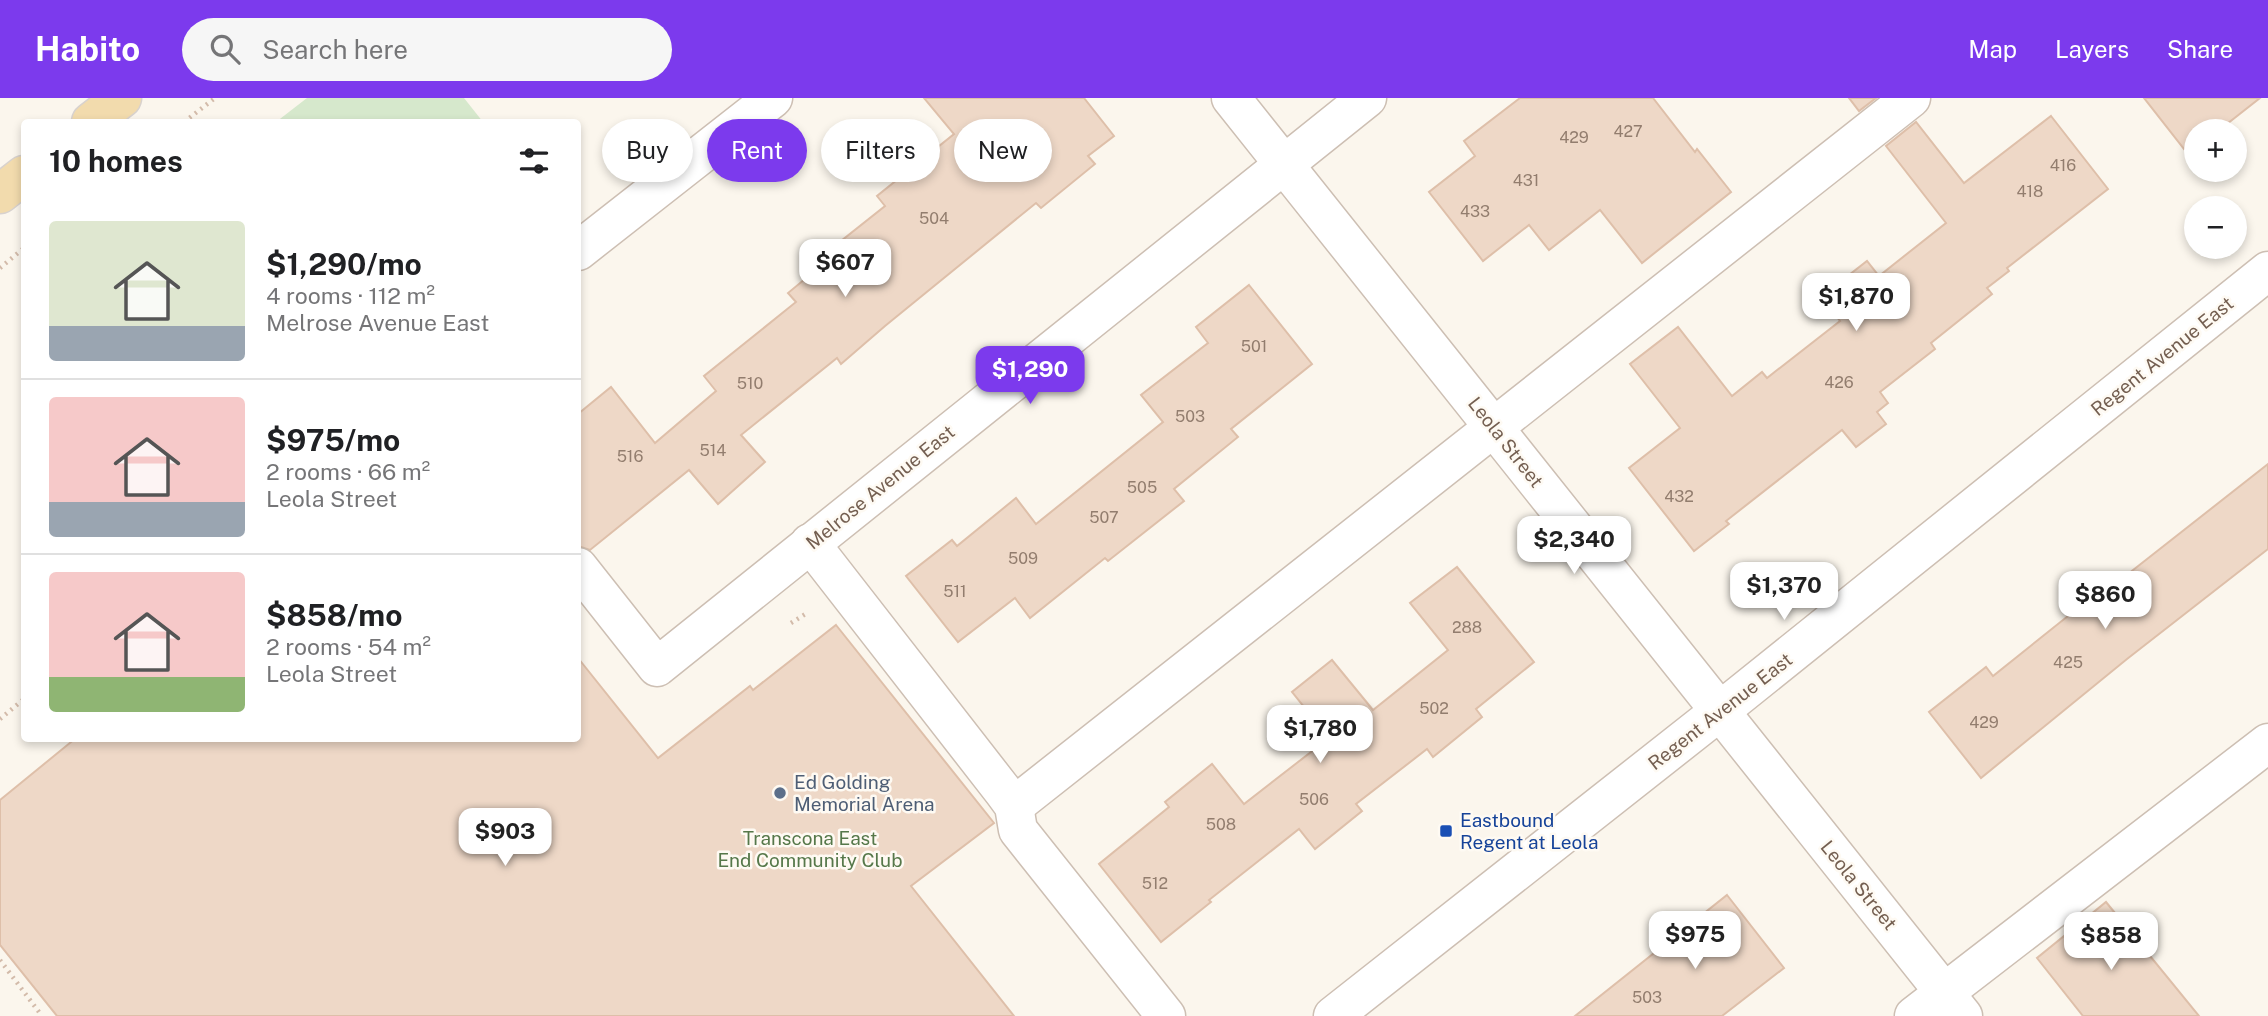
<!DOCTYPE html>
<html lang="en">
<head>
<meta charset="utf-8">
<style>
  :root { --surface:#fff; --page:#f6f6f6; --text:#202124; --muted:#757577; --line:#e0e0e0; --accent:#7c3aed }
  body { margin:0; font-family:"Public Sans",sans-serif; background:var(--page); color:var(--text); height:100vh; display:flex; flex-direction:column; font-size:26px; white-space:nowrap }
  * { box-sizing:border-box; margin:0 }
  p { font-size:23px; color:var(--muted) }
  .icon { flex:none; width:38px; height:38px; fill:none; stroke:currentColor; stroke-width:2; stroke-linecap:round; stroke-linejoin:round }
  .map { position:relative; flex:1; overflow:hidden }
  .drawer { position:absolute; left:21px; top:21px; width:560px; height:623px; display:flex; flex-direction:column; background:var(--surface); border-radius:7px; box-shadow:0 4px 10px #0003 }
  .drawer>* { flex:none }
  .banner { position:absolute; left:602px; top:21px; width:665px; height:63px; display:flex; gap:14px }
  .buttons { position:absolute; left:2184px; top:21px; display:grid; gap:14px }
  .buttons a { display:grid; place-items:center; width:63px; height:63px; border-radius:50%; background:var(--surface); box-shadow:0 4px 10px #0003; font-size:35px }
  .price { position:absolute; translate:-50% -60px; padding:0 16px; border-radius:14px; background:#fff; color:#222; font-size:23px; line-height:46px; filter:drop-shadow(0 2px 4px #0008) }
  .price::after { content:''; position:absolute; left:50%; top:42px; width:21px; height:16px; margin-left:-10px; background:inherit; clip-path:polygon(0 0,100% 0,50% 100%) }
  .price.selected { background:var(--accent); color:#fff }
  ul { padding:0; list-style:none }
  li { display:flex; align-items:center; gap:21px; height:175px; padding:0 28px }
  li+li { border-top:2px solid var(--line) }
  li span { display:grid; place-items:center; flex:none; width:196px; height:140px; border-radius:7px; color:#555 }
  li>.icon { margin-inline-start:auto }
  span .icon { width:84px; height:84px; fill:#fffc; stroke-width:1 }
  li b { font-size:30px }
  h2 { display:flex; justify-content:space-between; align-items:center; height:84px; padding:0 28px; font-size:30px }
  .pill { padding:0 24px; border-radius:32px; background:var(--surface); box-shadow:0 4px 10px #0003; font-size:24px; line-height:63px }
  .pill.selected { background:var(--accent); color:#fff }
  header { display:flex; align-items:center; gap:42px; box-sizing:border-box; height:98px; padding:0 35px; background:var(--accent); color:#fff }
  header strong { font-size:33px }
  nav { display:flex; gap:38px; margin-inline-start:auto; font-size:24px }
  .search { width:490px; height:63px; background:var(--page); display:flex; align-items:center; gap:18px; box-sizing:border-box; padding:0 24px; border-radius:38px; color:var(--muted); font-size:26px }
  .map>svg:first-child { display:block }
  .green { fill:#d6e8cc }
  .building { fill:#eed8c7; stroke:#debfa9; stroke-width:2 }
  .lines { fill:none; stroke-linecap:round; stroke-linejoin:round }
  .minor-casing { stroke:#cdbfb3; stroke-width:41 }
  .major-casing { stroke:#d8d2ce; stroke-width:41 }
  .path { stroke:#d3bbaa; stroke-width:4.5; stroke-dasharray:2 5; stroke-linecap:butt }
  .minor { stroke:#fff; stroke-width:38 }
  .major { stroke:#f2dbad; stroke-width:38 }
  .service-dot { fill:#5c6f8a; stroke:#fefaf3; stroke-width:2.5 }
  .transit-dot { fill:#1a4fb4; stroke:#fefaf3; stroke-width:2.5 }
  .labels { text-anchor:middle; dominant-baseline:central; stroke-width:5; stroke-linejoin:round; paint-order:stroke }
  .number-label { font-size:16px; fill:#927d6e }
  .street-label { font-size:19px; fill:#745f51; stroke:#fefaf3 }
  .service-label { font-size:19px; fill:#4e5e75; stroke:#fefaf3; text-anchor:start }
  .transit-label { font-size:19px; fill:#164399; stroke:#fefaf3; text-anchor:start }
  .park-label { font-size:19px; fill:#56784a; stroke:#fefaf3 }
</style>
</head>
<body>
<header>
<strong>Habito</strong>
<div class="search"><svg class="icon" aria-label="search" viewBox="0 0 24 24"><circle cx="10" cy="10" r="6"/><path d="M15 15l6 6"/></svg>Search here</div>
<nav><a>Map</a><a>Layers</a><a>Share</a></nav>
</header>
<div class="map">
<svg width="2268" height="918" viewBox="0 0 2268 918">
  <rect width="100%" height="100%" fill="#fbf6ed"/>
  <path class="green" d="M307,0h157l19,24h-207z"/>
  <g class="building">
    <path d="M924,0h160l30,38 -26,20 7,8 -54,44 -5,-5 -151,123 -44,38 -4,-6 -96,77 24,27 -47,42 -29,-34 -99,80 -12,-4v-132l33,-27 44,56 61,-52 -12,-15 92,-74 -8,-9 52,-43 -4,-5 49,-39 -8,-10 77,-62z"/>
    <path d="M1520,0h133l42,54 2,-3 34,43 -89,71 -42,-53 -51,40 -20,-25 -46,36 -54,-69 46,-36 -11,-15z"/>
    <path d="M1849,0h27l-17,13z"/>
    <path d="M2144,0h116l-42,33h-22v17l-8,6z"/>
    <path d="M2051,18l57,73 -101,79 2,3 -22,17 5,6 -61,49 4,6 -55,43 8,11 -11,9 9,12 -30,23 -14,-17 -116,91 3,3 -35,27 -65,-83 51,-40 -50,-64 48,-37 54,69 30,-24 5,6 73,-57 -19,-24 46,-36 12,15 67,-53 -60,-77 30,-24 48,61z"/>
    <path d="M1249,187l63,79 -81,65 7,8 -64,52 10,12 -76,60 -3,-3 -75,60 -15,-20 -57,44 -52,-66 46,-36 5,6 59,-48 20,26 127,-102 -22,-27 67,-52 -12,-16z"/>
    <path d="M2268,366v85l-141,110 -146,119 -52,-66 57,-45 7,9 90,-72 3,3z"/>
    <path d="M1457,469l77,95 -58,47 6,8 -49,40 -6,-8 -71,55 6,7 -47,38 -16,-20 -90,71 2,2 -50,40 -62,-78 70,-57 -4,-5 47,-38 32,40 85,-66 -37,-46 40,-32 41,50 75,-60 -38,-47z"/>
    <path d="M836,527l158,198 -83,63 103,130h-957l-57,-71v-145l76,-62h502v-80l80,100 92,-72 3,4z"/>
    <path d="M1727,797l57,73 -62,48h-147z"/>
    <path d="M2106,804l93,114h-116l-46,-58z"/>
  </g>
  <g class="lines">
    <defs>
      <g id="minor">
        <path d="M1231,0l732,918"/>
        <path d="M578,153l195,-153"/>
        <path d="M810,445l193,248 11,15 4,24 148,186"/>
        <path d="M578,469l79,100 710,-569"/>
        <path d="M1014,708l897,-708"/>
        <path d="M1333,918l387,-305 548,-440"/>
        <path d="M1914,918l354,-273"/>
      </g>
      <g id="major">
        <path d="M91,24l31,-24"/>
        <path d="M0,96l24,-19"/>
      </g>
    </defs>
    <use href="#minor" class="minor-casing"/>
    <use href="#major" class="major-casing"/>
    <g class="path">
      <path d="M184,24l31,-24"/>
      <path d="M0,170l24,-20"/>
      <path d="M791,525l16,-10"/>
      <path d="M0,621l24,-20"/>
      <path d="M0,862l42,56"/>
    </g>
    <use href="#minor" class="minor"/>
    <use href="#major" class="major"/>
  </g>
  <circle class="service-dot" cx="780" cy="695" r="7"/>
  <rect class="transit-dot" x="1439" y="726" width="14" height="14" rx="3.5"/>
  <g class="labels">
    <g class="number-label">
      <text x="1628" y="33">427</text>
      <text x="1574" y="39">429</text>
      <text x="2063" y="67">416</text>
      <text x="1526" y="82">431</text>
      <text x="2030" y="93">418</text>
      <text x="1475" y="113">433</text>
      <text x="934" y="120">504</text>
      <text x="1254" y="248">501</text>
      <text x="1839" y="284">426</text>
      <text x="750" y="285">510</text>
      <text x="1190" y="318">503</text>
      <text x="713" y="352">514</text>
      <text x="630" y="358">516</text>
      <text x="1142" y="389">505</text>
      <text x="1679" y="398">432</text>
      <text x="1104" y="419">507</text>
      <text x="1023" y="460">509</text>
      <text x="955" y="493">511</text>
      <text x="1467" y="529">288</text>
      <text x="2068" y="564">425</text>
      <text x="1434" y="610">502</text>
      <text x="1984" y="624">429</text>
      <text x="1314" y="701">506</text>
      <text x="1221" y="726">508</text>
      <text x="1155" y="785">512</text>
      <text x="1647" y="899">503</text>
    </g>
    <g class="street-label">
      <text transform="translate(2162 258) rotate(-39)">Regent Avenue East</text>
      <text transform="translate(1506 344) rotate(52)">Leola Street</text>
      <text transform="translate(880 389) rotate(-39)">Melrose Avenue East</text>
      <text transform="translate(1720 613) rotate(-38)">Regent Avenue East</text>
      <text transform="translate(1859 787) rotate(51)">Leola Street</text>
    </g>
    <g class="service-label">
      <text x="794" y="684">Ed Golding<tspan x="794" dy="22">Memorial Arena</tspan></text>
    </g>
    <g class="transit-label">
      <text x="1460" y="722">Eastbound<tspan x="1460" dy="22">Regent at Leola</tspan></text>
    </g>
    <g class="park-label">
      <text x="810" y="740">Transcona East<tspan x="810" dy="22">End Community Club</tspan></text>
    </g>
  </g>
</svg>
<div class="buttons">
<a>+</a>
<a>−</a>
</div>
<b class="price" style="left:845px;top:201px">$607</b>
<b class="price" style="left:1856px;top:235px">$1,870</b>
<b class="price selected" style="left:1030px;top:308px">$1,290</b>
<b class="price" style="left:1574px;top:478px">$2,340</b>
<b class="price" style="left:1784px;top:524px">$1,370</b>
<b class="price" style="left:2105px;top:533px">$860</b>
<b class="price" style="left:1320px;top:667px">$1,780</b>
<b class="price" style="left:505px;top:770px">$903</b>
<b class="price" style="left:1695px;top:873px">$975</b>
<b class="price" style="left:2111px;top:874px">$858</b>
<div class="banner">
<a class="pill">Buy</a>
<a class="pill selected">Rent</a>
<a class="pill">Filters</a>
<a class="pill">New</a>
</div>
<section class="drawer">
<h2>10 homes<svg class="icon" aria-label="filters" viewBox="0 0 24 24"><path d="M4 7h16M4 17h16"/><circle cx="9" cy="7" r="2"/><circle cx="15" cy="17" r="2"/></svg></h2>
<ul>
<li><span style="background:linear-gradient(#dfe7d0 75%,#9aa5b1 0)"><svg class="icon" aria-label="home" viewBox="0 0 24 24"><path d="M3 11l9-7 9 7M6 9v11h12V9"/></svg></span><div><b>$1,290/mo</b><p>4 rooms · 112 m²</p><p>Melrose Avenue East</p></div></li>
<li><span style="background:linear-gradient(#f6c9c9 75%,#9aa5b1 0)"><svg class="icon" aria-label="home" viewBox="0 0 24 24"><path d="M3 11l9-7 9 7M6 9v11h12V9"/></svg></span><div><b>$975/mo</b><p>2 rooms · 66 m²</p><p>Leola Street</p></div></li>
<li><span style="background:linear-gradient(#f6c9c9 75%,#8fb573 0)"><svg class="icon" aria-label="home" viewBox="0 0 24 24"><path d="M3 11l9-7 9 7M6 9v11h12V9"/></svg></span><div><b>$858/mo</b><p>2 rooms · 54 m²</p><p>Leola Street</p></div></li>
</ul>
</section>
</div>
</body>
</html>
